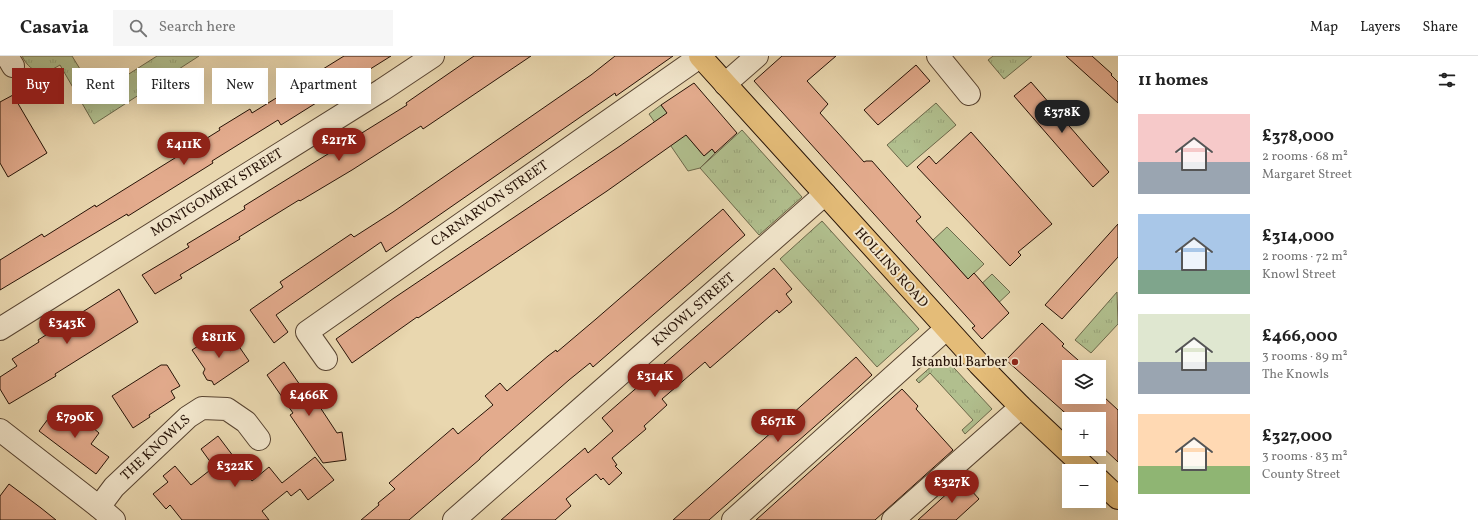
<!DOCTYPE html>
<html lang="en">
<head>
<meta charset="utf-8">
<style>
  :root { --surface:#fff; --page:#f6f6f6; --text:#222; --muted:#767676; --line:#e0e0e0; --accent:#8f2418 }
  body { margin:0; font-family:Vollkorn,serif; background:var(--page); color:var(--text); height:100vh; display:flex; flex-direction:column; font-size:15px; white-space:nowrap }
  * { box-sizing:border-box; margin:0 }
  p { font-size:13px; color:var(--muted) }
  .icon { flex:none; width:22px; height:22px; fill:none; stroke:currentColor; stroke-width:2; stroke-linecap:round; stroke-linejoin:round }
  .map { position:relative; flex:1; overflow:hidden }
  .drawer { display:flex; flex-direction:column; background:var(--surface); width:360px }
  .drawer>* { flex:none }
  .banner { position:absolute; left:12px; top:12px; width:380px; height:36px; display:flex; gap:8px }
  .tools { position:absolute; left:1062px; top:304px; display:grid; gap:8px }
  .tools a { display:grid; place-items:center; width:44px; height:44px; border-radius:0px; background:var(--surface); box-shadow:0 4px 16px #0002; font-size:20px }
  .price { position:absolute; translate:-50% -34px; padding:0 9px; border-radius:14px; background:var(--accent); color:#fff; font-size:13px; line-height:26px; filter:drop-shadow(0 1px 2px #0008) }
  .price::after { content:''; position:absolute; left:50%; top:24px; width:12px; height:9px; margin-left:-6px; background:inherit; clip-path:polygon(0 0,100% 0,50% 100%) }
  .price.active { background:#222; color:#fff }
  ul { padding:0; list-style:none }
  li { display:flex; align-items:center; gap:12px; height:100px; padding:0 20px }
  li span { display:grid; place-items:center; flex:none; width:112px; height:80px; border-radius:0px; color:#555 }
  li>.icon { margin-inline-start:auto }
  span .icon { width:48px; height:48px; fill:#fffc; stroke-width:1 }
  li b { font-size:17px }
  h2 { display:flex; justify-content:space-between; align-items:center; height:48px; padding:0 20px; font-size:17px }
  .tag { padding:0 14px; border-radius:0px; background:var(--surface); box-shadow:0 4px 16px #0002; font-size:14px; line-height:36px }
  .tag.active { background:var(--accent); color:#fff }
  header { display:flex; align-items:center; gap:24px; box-sizing:border-box; height:56px; padding:0 20px; background:var(--surface); border-bottom:1px solid var(--line) }
  header strong { font-size:19px }
  nav { display:flex; gap:22px; margin-inline-start:auto; font-size:14px }
  .search { width:280px; height:36px; background:var(--page); display:flex; align-items:center; gap:10px; box-sizing:border-box; padding:0 14px; border-radius:0px; color:var(--muted); font-size:15px }
  main { display:flex; flex:1; min-height:0 }
  .map>svg:first-child { display:block }
  .grass { fill:url(#grass-tufts); stroke:#6c684a }
  .green { fill:#b1bf8e; stroke:#6c684a }
  .building { fill:#e3ab8d; stroke:#261206 }
  .lines { fill:none; stroke-linecap:round; stroke-linejoin:round }
  .street-casing { stroke:#574330; stroke-width:24 }
  .primary-casing { stroke:#261206; stroke-width:24 }
  .street { stroke:#f1e5cb; stroke-width:22 }
  .primary { stroke:#e4bc78; stroke-width:22 }
  .poi-dot { fill:#8f2418; stroke:#f1e5cb; stroke-width:1.5 }
  .labels { text-anchor:middle; dominant-baseline:central; stroke-width:4; stroke-linejoin:round; paint-order:stroke }
  .street-label { font-size:14px; fill:#261206; stroke:#f1e5cb }
  .poi-label { font-size:14px; fill:#261206; stroke:#f1e5cb; text-anchor:end }
</style>
</head>
<body>
<header>
<strong>Casavia</strong>
<div class="search"><svg class="icon" aria-label="search" viewBox="0 0 24 24"><circle cx="10" cy="10" r="6"/><path d="M15 15l6 6"/></svg>Search here</div>
<nav><a>Map</a><a>Layers</a><a>Share</a></nav>
</header>
<main>
<div class="map">
<svg width="1118" height="464" viewBox="0 0 1118 464">
  <defs>
    <pattern id="grass-tufts" width="24" height="20" patternUnits="userSpaceOnUse"><rect width="24" height="20" fill="#b1bf8e"/><path d="M3 7l-1-3M5 7V3M7 7l1-3M15 17l-1-3M17 17v-4M19 17l1-3" fill="none" stroke="#98a379"/></pattern>
  </defs>
  <rect width="100%" height="100%" fill="#e9d7af"/>
  <filter id="stains"><feTurbulence type="fractalNoise" baseFrequency=".005" numOctaves="4"/><feColorMatrix values="0 0 0 0 .2 0 0 0 0 .09 0 0 0 0 .02 0 0 0 .5 -.17"/></filter>
  <radialGradient id="worn" r=".72"><stop offset=".6" stop-color="#630" stop-opacity="0"/><stop offset="1" stop-color="#630" stop-opacity=".3"/></radialGradient>
  <g class="grass">
    <path d="M22,0h50l24,39 61,-39h42l-105,68 -34,-59 -16,9c-11,-3 -17,-8 -22,-18z"/>
    <path d="M993,0h39l-28,23 -16,-19z"/>
    <path d="M936,47l20,22 -49,42 -20,-22z"/>
    <path d="M742,74l60,67 -43,38 -59,-67z"/>
    <path d="M822,165l97,108 -42,38 -97,-108z"/>
    <path d="M1117,236l1,32 -27,29 -16,-13z"/>
    <path d="M943,300l49,53 -27,25 -3,-4 11,-10 -43,-47 -11,10 -3,-3z"/>
  </g>
  <g class="green">
    <path d="M661,49l43,51 8,-7 3,4 -15,15 -12,3 -39,-57z"/>
    <path d="M947,171l37,37 -16,15 -35,-39z"/>
    <path d="M992,218l18,18 -17,16 -17,-19z"/>
  </g>
  <g class="building">
    <path d="M344,0h47l-110,69 -3,-5 -66,41 1,2 -69,43 -16,10 -1,-2 -127,76v-30l42,-26 2,3 51,-32 1,2 124,-77 -1,-2 31,-19 2,4z"/>
    <path d="M474,0h57l-108,73 -2,-3 -69,44 -52,31 -1,-1 -60,37 1,2 -60,36 2,3 -27,16 -13,-19 47,-28 -2,-3 58,-35 -1,-3 163,-101 -1,-2z"/>
    <path d="M615,0h58l-57,40 -1,-3 -229,159 -5,-10 -105,73 12,17 -14,11 -24,-33 33,-23 -3,-5 71,-48 3,3 39,-25 198,-137z"/>
    <path d="M782,0h54l-29,25 21,23 -8,9 44,49 2,-1h6l49,56 -5,4 52,58 6,-6 35,40 -27,26 -10,-11 3,-2 -221,-245z"/>
    <path d="M1066,0h26l20,18 -1,1 7,7v21z"/>
    <path d="M916,9l14,16 -52,44 -14,-15z"/>
    <path d="M1031,26l78,90 -16,15 -79,-91z"/>
    <path d="M694,27l43,50 -22,20 -3,-4 -8,7 -18,-21 -79,56 -189,127 -1,-1 -65,46 -16,-24 58,-41 226,-152 47,-33 -6,-8z"/>
    <path d="M13,39l34,58 -39,24 -8,-14v-61z"/>
    <path d="M971,76l81,92 -34,28 3,3 -11,11 -93,-99 12,-11 7,8z"/>
    <path d="M723,153l22,26 -129,112 -23,20 -3,-4 -21,17 -89,78v1l-71,61h-48l18,-15 -1,-2 17,-14 -6,-6 64,-55 5,6 35,-29 -8,-9 15,-13 7,8 41,-35 8,-6 1,2 39,-33z"/>
    <path d="M1118,168v33l-56,62 -17,-14z"/>
    <path d="M774,212l18,21 -6,5 6,8 -13,11 -2,-3 -67,58 -5,-6 -43,37 5,6 -23,21 2,3 -34,29 5,7 -2,1 7,7 -13,12 -6,-7 -2,2 -5,-6 -30,25 5,7 -16,14h-54l84,-72 3,5 25,-22 -11,-13z"/>
    <path d="M119,233l19,33 -83,52 1,2 -47,28 -9,-15v-12l17,-11 -5,-7 27,-17 -1,-2z"/>
    <path d="M1042,267l22,21 -2,2 24,21h-17v30h35l14,13v52l-19,-18v-25h-27l-66,-59z"/>
    <path d="M218,277l12,18 8,-6 11,16 -35,24 -2,-4 -5,-1 -4,-7 2,-4 -13,-19z"/>
    <path d="M856,301l16,18 -23,21 -140,124h-36z"/>
    <path d="M284,306l23,33 3,-3 27,41 5,-1 4,28 -23,3 -33,-48 3,-2 -26,-38z"/>
    <path d="M161,309h6l13,21 -9,5 4,7 -26,17 1,2 -17,11 -21,-32z"/>
    <path d="M902,333l16,17 -2,3 37,41 -78,70h-119z"/>
    <path d="M57,351l17,13 4,-5 21,18 -8,11 18,13 -13,17 -57,-43z"/>
    <path d="M218,380l34,45 17,-14 13,16 33,-26 19,23 -26,20 -8,-11 -9,7 -4,-5 -25,20 7,9h-87l-12,-15 -4,4 -13,-15 15,-12 -5,-6 12,-10 16,19 23,-18 -13,-18z"/>
    <path d="M962,424l17,19 -23,21h-38z"/>
    <path d="M9,428l32,24 15,12h-56v-24z"/>
  </g>
  <g class="lines">
    <defs>
      <g id="street">
        <path d="M7,0l6,10"/>
        <path d="M938,0l31,38"/>
        <path d="M725,28l32,-28"/>
        <path d="M0,273l382,-239 51,-34"/>
        <path d="M326,303l-19,-27 384,-269 8,-7"/>
        <path d="M0,374l99,77 15,13"/>
        <path d="M99,451l15,-20 74,-70 14,-9 25,1 19,13 13,17"/>
        <path d="M454,464l371,-326"/>
        <path d="M733,464l213,-191"/>
        <path d="M893,464l128,-113"/>
      </g>
      <g id="primary">
        <path d="M700,0l279,308 42,43 68,64"/>
        <path d="M1099,424l19,18"/>
      </g>
    </defs>
    <use href="#street" class="street-casing"/>
    <use href="#primary" class="primary-casing"/>
    <use href="#street" class="street"/>
    <use href="#primary" class="primary"/>
  </g>
  <circle class="poi-dot" cx="1015" cy="306" r="4"/>
  <g class="labels">
    <g class="street-label">
      <text transform="translate(217 137) rotate(-32)">MONTGOMERY STREET</text>
      <text transform="translate(490 148) rotate(-35)">CARNARVON STREET</text>
      <text transform="translate(891 212) rotate(48)">HOLLINS ROAD</text>
      <text transform="translate(694 254) rotate(-41)">KNOWL STREET</text>
      <text transform="translate(156 392) rotate(-43)">THE KNOWLS</text>
    </g>
    <g class="poi-label">
      <text x="1007" y="306">Istanbul Barber</text>
    </g>
  </g>
  <rect width="100%" height="100%" filter="url(#stains)"/>
  <rect width="100%" height="100%" fill="url(#worn)"/>
</svg>
<div class="tools">
<a><svg class="icon" aria-label="layers" viewBox="0 0 24 24"><path d="M12 4l9 5-9 5-9-5zM3 14l9 5 9-5"/></svg></a>
<a>+</a>
<a>−</a>
</div>
<b class="price active" style="left:1062px;top:78px">£378K</b>
<b class="price" style="left:339px;top:106px">£217K</b>
<b class="price" style="left:184px;top:110px">£411K</b>
<b class="price" style="left:67px;top:289px">£343K</b>
<b class="price" style="left:219px;top:303px">£811K</b>
<b class="price" style="left:655px;top:342px">£314K</b>
<b class="price" style="left:309px;top:361px">£466K</b>
<b class="price" style="left:75px;top:383px">£790K</b>
<b class="price" style="left:778px;top:387px">£671K</b>
<b class="price" style="left:235px;top:432px">£322K</b>
<b class="price" style="left:952px;top:448px">£327K</b>
<div class="banner">
<a class="tag active">Buy</a>
<a class="tag">Rent</a>
<a class="tag">Filters</a>
<a class="tag">New</a>
<a class="tag">Apartment</a>
</div>
</div>
<section class="drawer">
<h2>11 homes<svg class="icon" aria-label="filters" viewBox="0 0 24 24"><path d="M4 7h16M4 17h16"/><circle cx="9" cy="7" r="2"/><circle cx="15" cy="17" r="2"/></svg></h2>
<ul>
<li><span style="background:linear-gradient(#f6c9c9 60%,#9aa5b1 0)"><svg class="icon" aria-label="home" viewBox="0 0 24 24"><path d="M3 11l9-7 9 7M6 9v11h12V9"/></svg></span><div><b>£378,000</b><p>2 rooms · 68 m²</p><p>Margaret Street</p></div></li>
<li><span style="background:linear-gradient(#a9c7e8 70%,#7fa58c 0)"><svg class="icon" aria-label="home" viewBox="0 0 24 24"><path d="M3 11l9-7 9 7M6 9v11h12V9"/></svg></span><div><b>£314,000</b><p>2 rooms · 72 m²</p><p>Knowl Street</p></div></li>
<li><span style="background:linear-gradient(#dfe7d0 60%,#9aa5b1 0)"><svg class="icon" aria-label="home" viewBox="0 0 24 24"><path d="M3 11l9-7 9 7M6 9v11h12V9"/></svg></span><div><b>£466,000</b><p>3 rooms · 89 m²</p><p>The Knowls</p></div></li>
<li><span style="background:linear-gradient(#ffd9b3 65%,#8fb573 0)"><svg class="icon" aria-label="home" viewBox="0 0 24 24"><path d="M3 11l9-7 9 7M6 9v11h12V9"/></svg></span><div><b>£327,000</b><p>3 rooms · 83 m²</p><p>County Street</p></div></li>
</ul>
</section>
</main>
</body>
</html>
